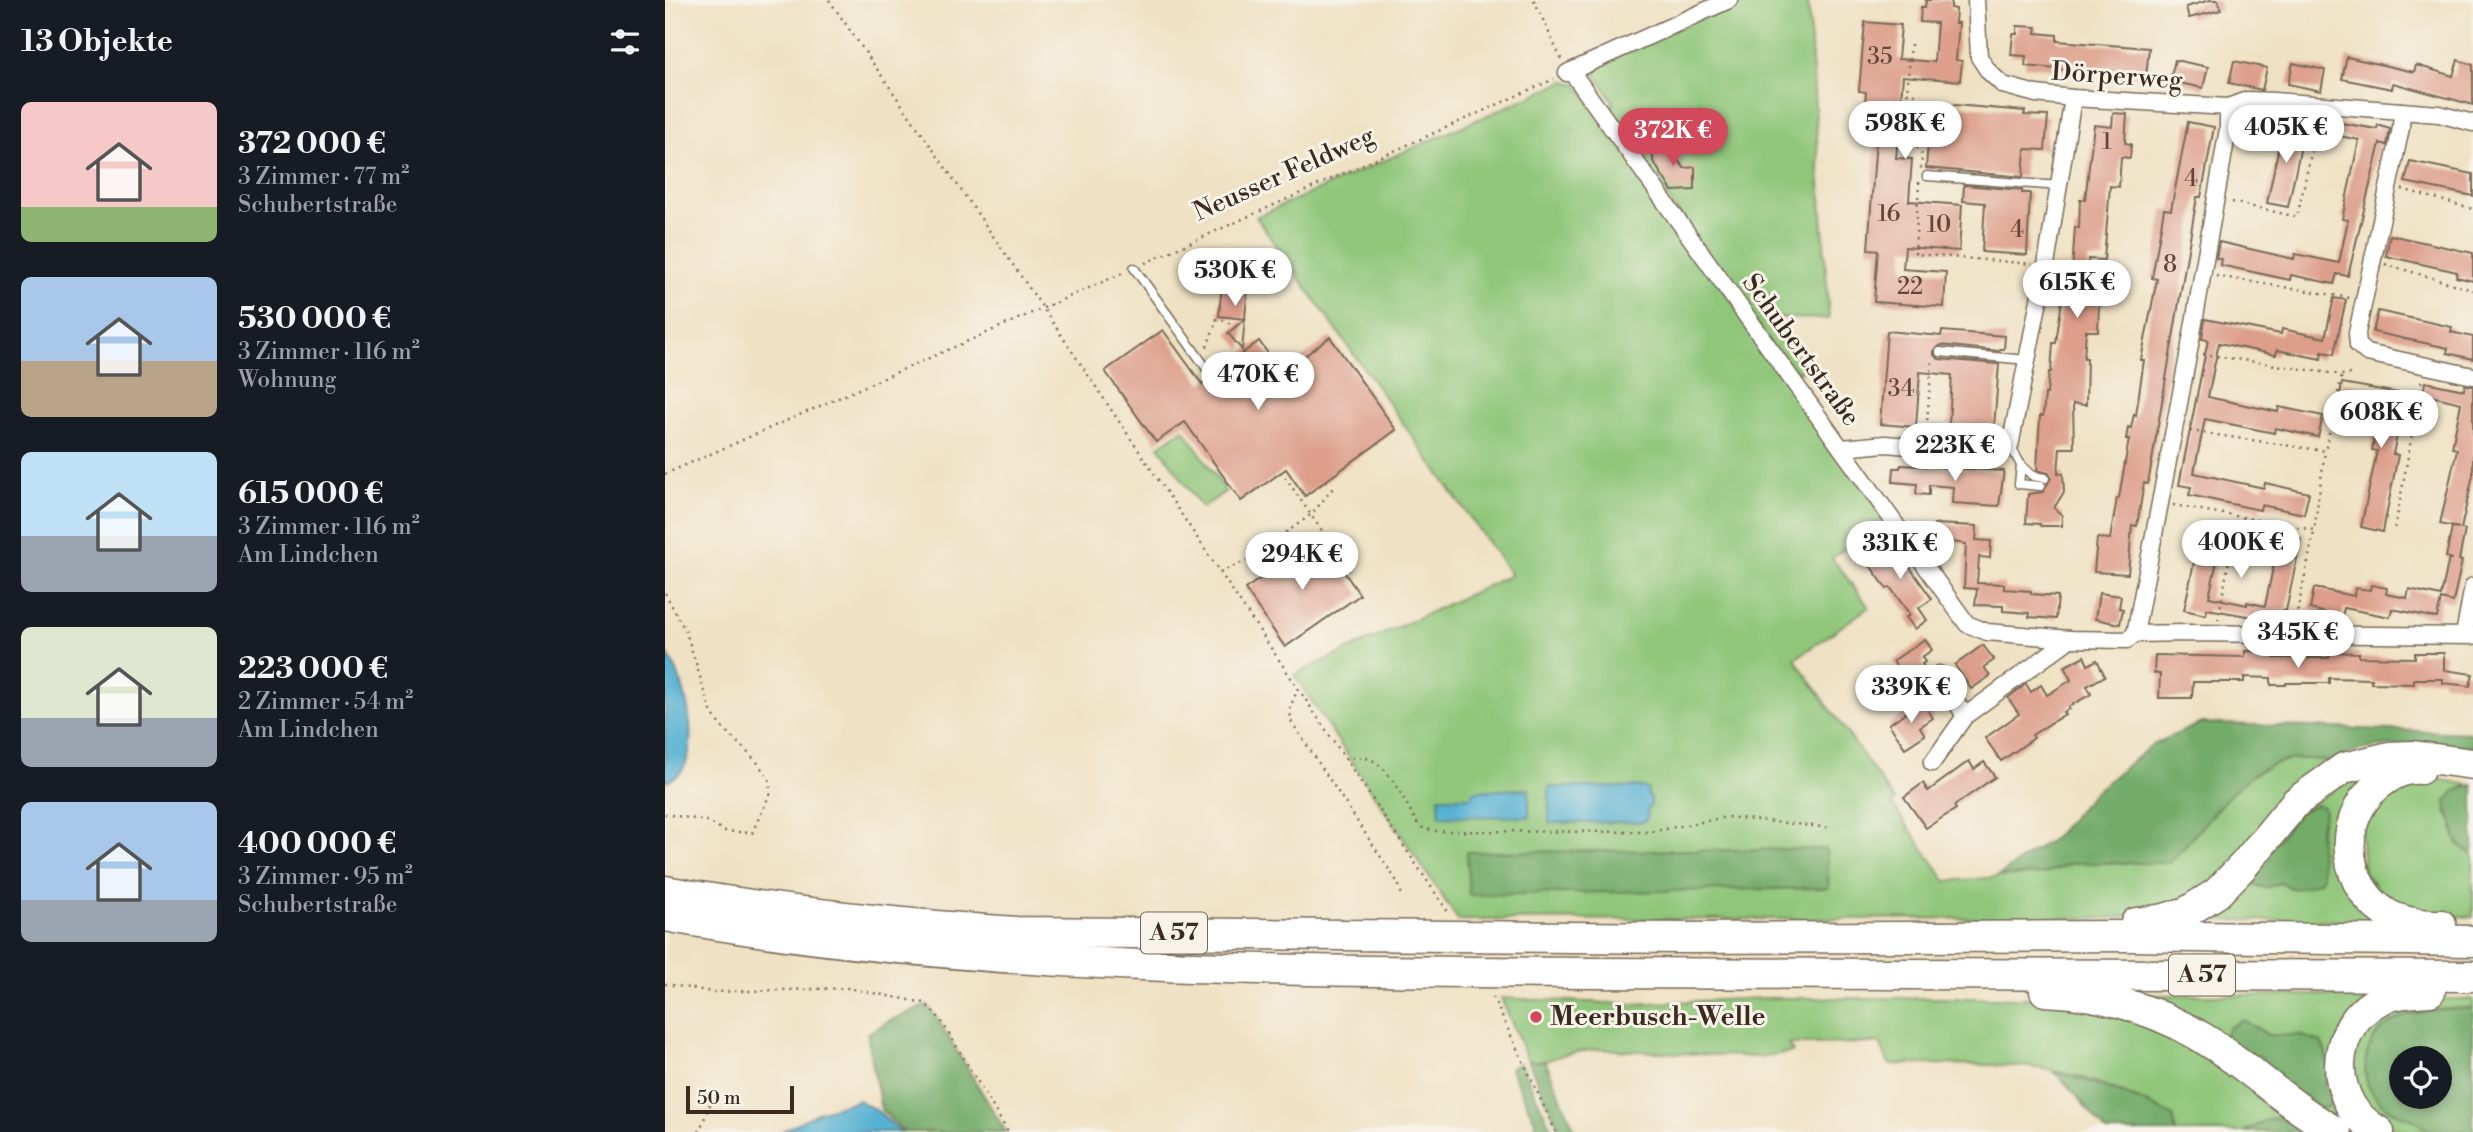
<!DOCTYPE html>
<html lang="de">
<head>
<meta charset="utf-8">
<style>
  :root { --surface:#171b24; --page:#20242c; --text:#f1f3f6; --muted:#9ea1a6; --accent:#d1495b }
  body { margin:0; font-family:"Libre Bodoni",serif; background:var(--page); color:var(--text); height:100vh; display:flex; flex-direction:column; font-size:26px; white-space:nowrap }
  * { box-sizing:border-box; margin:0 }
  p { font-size:23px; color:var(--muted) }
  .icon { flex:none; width:38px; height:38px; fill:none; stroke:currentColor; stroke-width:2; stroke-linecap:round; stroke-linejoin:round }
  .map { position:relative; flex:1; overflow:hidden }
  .sheet { display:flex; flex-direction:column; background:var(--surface); width:665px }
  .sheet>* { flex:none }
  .controls { position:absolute; left:1724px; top:1046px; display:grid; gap:14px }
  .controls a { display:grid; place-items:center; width:63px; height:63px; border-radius:50%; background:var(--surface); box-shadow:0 4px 10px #0003; font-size:35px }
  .scale { position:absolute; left:21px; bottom:18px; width:108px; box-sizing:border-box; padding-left:7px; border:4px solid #3b2a1e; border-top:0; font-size:19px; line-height:24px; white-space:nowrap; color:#3b2a1e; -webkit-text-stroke:5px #f7f3e8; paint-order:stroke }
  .price { position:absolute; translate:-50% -60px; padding:0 16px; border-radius:24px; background:#fff; color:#222; font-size:23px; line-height:46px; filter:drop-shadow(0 2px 4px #0008) }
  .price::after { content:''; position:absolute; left:50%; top:42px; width:21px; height:16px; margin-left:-10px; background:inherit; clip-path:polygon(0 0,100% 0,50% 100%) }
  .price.on { background:var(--accent); color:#fff }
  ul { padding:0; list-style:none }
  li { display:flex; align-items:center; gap:21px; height:175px; padding:0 21px }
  li span { display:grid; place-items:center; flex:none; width:196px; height:140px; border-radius:10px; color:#555 }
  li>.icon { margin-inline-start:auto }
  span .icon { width:84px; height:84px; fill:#fffc; stroke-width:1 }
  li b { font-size:30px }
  h2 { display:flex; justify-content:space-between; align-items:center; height:84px; padding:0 21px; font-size:30px }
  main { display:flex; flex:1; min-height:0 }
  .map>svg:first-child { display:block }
  .green { fill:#8fc679; stroke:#65784c; stroke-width:2; fill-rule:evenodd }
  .forest { fill:#73ab69; stroke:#576a44; stroke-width:2; fill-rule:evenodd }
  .water { fill:#54b0d2; stroke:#486d78; stroke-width:2 }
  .building { fill:#dd9e8b }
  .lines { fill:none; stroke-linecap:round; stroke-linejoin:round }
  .service-casing { stroke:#7a6a58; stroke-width:11 }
  .minor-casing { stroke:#7a6a58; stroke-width:19 }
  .motorway-casing { stroke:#7a6a58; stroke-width:33 }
  .path { stroke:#7a6a58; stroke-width:2.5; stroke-dasharray:2 5; stroke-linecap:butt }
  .service { stroke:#fff; stroke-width:8 }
  .minor { stroke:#fff; stroke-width:16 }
  .motorway { stroke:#fff; stroke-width:30 }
  .poi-dot { fill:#d1495b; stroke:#f7f3e8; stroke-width:2.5 }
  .labels { text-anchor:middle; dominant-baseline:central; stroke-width:6; stroke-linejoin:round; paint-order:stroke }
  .number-label { font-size:23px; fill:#644739 }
  .shield { fill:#f7f3e8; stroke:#73665b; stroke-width:2 }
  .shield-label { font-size:24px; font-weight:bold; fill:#3b2a1e }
  .street-label { font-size:26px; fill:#3b2a1e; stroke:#f7f3e8 }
  .poi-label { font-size:26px; font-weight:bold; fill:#3b2a1e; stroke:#f7f3e8; text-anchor:start }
</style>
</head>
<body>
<main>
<section class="sheet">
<h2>13 Objekte<svg class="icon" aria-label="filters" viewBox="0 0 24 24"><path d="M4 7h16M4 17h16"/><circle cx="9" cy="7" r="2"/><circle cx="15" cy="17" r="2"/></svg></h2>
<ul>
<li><span style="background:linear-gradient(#f6c9c9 75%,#8fb573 0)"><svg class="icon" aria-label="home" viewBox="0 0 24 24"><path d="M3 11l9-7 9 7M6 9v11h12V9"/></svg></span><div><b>372 000 €</b><p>3 Zimmer · 77 m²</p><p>Schubertstraße</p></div></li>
<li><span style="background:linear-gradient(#a9c7e8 60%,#b9a48a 0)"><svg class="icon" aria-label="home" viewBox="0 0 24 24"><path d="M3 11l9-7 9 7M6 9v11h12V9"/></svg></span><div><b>530 000 €</b><p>3 Zimmer · 116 m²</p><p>Wohnung</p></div></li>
<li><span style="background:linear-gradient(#bfe0f5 60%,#9aa5b1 0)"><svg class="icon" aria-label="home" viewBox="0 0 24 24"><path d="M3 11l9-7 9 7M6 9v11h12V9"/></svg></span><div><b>615 000 €</b><p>3 Zimmer · 116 m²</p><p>Am Lindchen</p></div></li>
<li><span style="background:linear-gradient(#dfe7d0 65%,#9aa5b1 0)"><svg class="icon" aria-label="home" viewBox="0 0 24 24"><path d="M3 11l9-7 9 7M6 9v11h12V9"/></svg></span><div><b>223 000 €</b><p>2 Zimmer · 54 m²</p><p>Am Lindchen</p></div></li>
<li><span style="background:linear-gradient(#a9c7e8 70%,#9aa5b1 0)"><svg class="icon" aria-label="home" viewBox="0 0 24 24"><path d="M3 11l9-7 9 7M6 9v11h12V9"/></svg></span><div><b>400 000 €</b><p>3 Zimmer · 95 m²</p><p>Schubertstraße</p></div></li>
</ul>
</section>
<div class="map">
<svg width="1808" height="1132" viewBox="0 0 1808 1132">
  <rect width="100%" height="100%" fill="#f7f3e8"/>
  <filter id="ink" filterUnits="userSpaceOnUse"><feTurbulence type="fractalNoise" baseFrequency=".0143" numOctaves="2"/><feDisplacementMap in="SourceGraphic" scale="14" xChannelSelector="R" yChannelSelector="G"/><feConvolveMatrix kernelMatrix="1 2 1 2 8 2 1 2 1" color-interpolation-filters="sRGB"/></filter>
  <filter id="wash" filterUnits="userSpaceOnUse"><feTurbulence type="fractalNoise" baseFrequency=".00686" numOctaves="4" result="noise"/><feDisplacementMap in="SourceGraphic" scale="28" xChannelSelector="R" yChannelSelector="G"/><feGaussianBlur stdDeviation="1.57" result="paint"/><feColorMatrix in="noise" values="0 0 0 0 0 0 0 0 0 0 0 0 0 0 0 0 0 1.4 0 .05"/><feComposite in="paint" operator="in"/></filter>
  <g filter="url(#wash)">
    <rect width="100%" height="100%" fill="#efe1c3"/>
    <g class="green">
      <path d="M1075,0h68l21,319 -56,-1 33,53h-16l-184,-261 6,-3 1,-6 -20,-30 4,-6z"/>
      <path d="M900,81l12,3 309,433 -54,41 37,49 -74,52 100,142 -3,3 54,77 97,-7 30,-11h95c41,-36 71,-103 133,-104 9,0 18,-1 27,3l-119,125 -63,27 -37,4 -651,2 -164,-245 217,-100 -255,-358z"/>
      <path d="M519,429l42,62 -24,17 -43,-62z"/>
      <path d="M1708,764l-29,66 46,91 -211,-1 108,-100zM1658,821c-8,20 1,40 -4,61 -21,4 -18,8 -38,0l-15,6 -19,-4z"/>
      <path d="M1746,779h26l33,6 -15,6 -9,21 7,9v10l4,12 16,12v62l-39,-2 -44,-11 -26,-32 -3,-42 7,-20z"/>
      <path d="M1451,995h258l-29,28 22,109h-17zM1592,1027l11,8h33l24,15 4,18 -6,19 -43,-7 -20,-23z"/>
      <path d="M836,998l131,6 133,-6h261l39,3 106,30 132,92 -32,-4 -28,13h-67l-3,-16c-44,-23 -94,-44 -143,-49 -47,-4 -95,-2 -141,-3l-9,-21 -92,1 5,8 -35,5 -161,-8 -31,5 -21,7h-17z"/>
      <path d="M1767,999h41v9l-27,1 -44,8 -10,5 -26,34v22l3,10 31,27 13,5 19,12 -27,-1 -16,-6 -26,-19 -14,-48 23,-42z"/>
    </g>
    <g class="forest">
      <path d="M1536,723l272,10v22c-56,-8 -91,-19 -145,7 -9,-4 -18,-3 -27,-3 -62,1 -92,68 -133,104h-95l-30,11 -45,2 57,-39 38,-44 59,-48z"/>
      <path d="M1805,785h3v70c-19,-14 -16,-11 -20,-32 -1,-8 -7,-10 -7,-22l9,-10z"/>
      <path d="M1652,805l6,2 2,5 -6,20 3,46c-5,5 -22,12 -30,10 -4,-1 -7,-4 -11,-6l-15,6 -22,-7 56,-69z"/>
      <path d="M1161,849l3,39 -360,7 -2,-43z"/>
      <path d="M262,1005l11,15 68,112h-102l-23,-23 -14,-75 22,-13z"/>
      <path d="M1808,1008v124c-13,0 -31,0 -43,-1 -6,-2 -12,-8 -18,-12 -14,-6 -26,-8 -36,-21 -21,-25 -10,-63 18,-77 23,-12 54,-12 79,-13zM1736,1059h38v38h-38z"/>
      <path d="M1578,1020l25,15h32l21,7c7,13 11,31 2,45l8,9v8l-8,5 -43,-29 -20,-23 -15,-3 -21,-19 6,-8z"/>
      <path d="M863,1061h17l31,71h-15z"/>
      <path d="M855,1063l33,69h-13l-30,-64z"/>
      <path d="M1389,1072c42,10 80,24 119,44l3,16h-69c-18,-19 -33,-43 -53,-60z"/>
      <path d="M1623,1116l22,16h-67l28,-13z"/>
    </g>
    <g class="water">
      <path d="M0,651c20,24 38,98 14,123 -3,3 -10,6 -14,8z"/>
      <path d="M884,787h95l4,3v7l3,1v8l-3,3 -1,10 -4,3 -94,1z"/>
      <path d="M864,789v28l-89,-1 -1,-19h32l2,-6z"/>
      <path d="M193,1100l21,12 22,20h-120l38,-20z"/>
    </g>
    <g id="blocks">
      <g class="building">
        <path d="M1261,0h25v8l5,1 -1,14h4l-3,37 6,1 -2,20 -57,-5 -7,82 16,1 -3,42 53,4 -3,46 -54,-4 -2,22 43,3 -2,35 -70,-5 4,-52 -10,-1 8,-110 -14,-1 4,-46 -7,-1 6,-69 36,3 -3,34 36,3 3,-39 -17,-1 1,-15h4z"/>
        <path d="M1545,0h8l3,10 -32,8 -3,-11z"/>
        <path d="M1352,26l20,1 -1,6 21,2v6l92,7 -3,29 -121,-11 1,-10 -15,-1 2,-21h4z"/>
        <path d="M1682,57l67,15 2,-7 37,11 5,-16 15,5v40l-80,-22 -1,6 -50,-10z"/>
        <path d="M1510,60l33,7 -5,21 -33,-7z"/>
        <path d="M1569,61l33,7 -5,22 -33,-7z"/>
        <path d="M1628,63l32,7 -4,21 -33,-7z"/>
        <path d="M1266,103l94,8 -1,4 24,1 -3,34 -20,-1 -2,28 -97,-9z"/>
        <path d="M1448,113l14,1 -2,29 6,1 -1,14 -9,-1 -2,30 -9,-1 -6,74 -16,-1 -1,27 16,1 -1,16h-3l-1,28h-12l-2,27h3l-1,47 -13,-1 1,44h-14l-2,25h5l1,19 -10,16 8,7v11h-21l-1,-2 -14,-1 2,-29 15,-2 8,-14 -2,-5 -12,-3 3,-54h3l2,-22h2l2,-22h2l2,-29h3l6,-43h3l2,-29h5l3,-44 4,1 1,-28h5l9,-75 18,2z"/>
        <path d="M1658,120l54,9 1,-4 12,4 -3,16 -7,-2 -32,133 -11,-2 -3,10 -43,-9 -1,5 -70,-15 1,-6 -5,-1 3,-16 75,17 1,-5 44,9 9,-43 -6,-1 17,-79 -38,-8z"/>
        <path d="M1523,122l26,5 -13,70h-4l-49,287 -4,-1 -7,43 -5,-1 -4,49 -34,-2 3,-34 13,1 7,-41h2l10,-59h-3l2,-12 3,1 3,-14 2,1 8,-55h-3l16,-81 -5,-1 12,-69 7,1z"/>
        <path d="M1619,122l21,5 -17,80 -21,-4z"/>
        <path d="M1011,143v14l8,11 11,-1v23l-23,1 -19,-30v-17z"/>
        <path d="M1745,161l63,13v22l-68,-14z"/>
        <path d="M1299,185l58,5v3h8l-3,62 -45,-3 3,-49 -22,-2z"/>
        <path d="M1725,235l83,18v28l-17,-4 1,-5 -71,-16z"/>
        <path d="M557,283l26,2 -6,65 -14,-17 17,-14 -26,-3z"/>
        <path d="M1669,298l12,2 -12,54 -12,-2 -1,7 -44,-9 -1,5 -57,-12 -11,54 70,15 1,-5 44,9 -5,21 -43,-9 -1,5 -69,-14 -11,54 70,15 1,-5 44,10 -5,21 -43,-9 -1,5 -71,-15 2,-8 -12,-2 29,-145 -6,-1 3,-20 76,15 1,-5 43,9z"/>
        <path d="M1713,311l74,16 -1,5 22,5v22l-26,-6 1,-5 -75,-16z"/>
        <path d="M498,330l39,54 57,-43 23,32 48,-36 66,93 -91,66 -19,-27 -45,32 -56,-79 -29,20 -51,-71z"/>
        <path d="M1222,331l54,5 1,-5 63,5 -1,13h-4l-1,2 -58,-6 -7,6v4l5,4 60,5 -5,64 -45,-3 3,-50 -32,-3 -4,55 -36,-3z"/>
        <path d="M1760,382l39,8 1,-5 8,1v89l-12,54 4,1 -6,30 3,1 -9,41 -12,-3 -4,19 -45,-9 -2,8 -46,-9 -2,9 -32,-8 4,-21 40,8 1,-8 15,2 1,-5 16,3 -1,6 21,4 2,-9 32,7 8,-38 3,1 -6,-2 6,-30 7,1 -19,-4 17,-75 -5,-1 9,-45 -38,-9z"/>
        <path d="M1677,383l68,12 -5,22 -4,-1 -8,38 5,1 -15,77 -22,-5 16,-76 -5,-1 9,-46 -41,-9z"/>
        <path d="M1236,465l103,6 -5,35 -47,-3 1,-16 -24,-2v10l-13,-1 1,-10 -24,-2 1,-14h6z"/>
        <path d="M1269,524l43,2 -1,14 15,1 -1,17 -11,-1 -2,26 27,1v5l27,2v3l27,2 -2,23 -27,-2v-4l-26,-2v-5l-28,-1 2,-16 -13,-1 2,-44 -34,-5z"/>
        <path d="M1536,529l22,5 -14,63 38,8v-3l18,4 15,-72 21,5 -15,72 -3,-1 -2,12 -74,-13 -1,6 -22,-5z"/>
        <path d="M655,537l40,58 -75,52 -40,-58z"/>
        <path d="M1221,539l3,4 3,-1 40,57 -13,9 8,12 -12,9 -9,-12 4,-2 -20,-28 -3,2 -21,-29 13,-9 -4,-5z"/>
        <path d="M1434,593l22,3 -2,12 4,1 -3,15 -25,-5z"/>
        <path d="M1260,639l7,11 -10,7 3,5 -3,2 5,7 -19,13 -15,-23z"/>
        <path d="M1318,645l11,15 -10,7 6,9 -19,13 -16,-24z"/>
        <path d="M1580,651l29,1v6h55v-6l30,1v4l56,1v-5h29v17l29,4 -3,12 -27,-3v-4h-29v5l-43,-1 1,-4 -43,-1v5h-43v2h-15v-7l-27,-1v5h-51l-1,16h-33l1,-24 -6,-1 1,-18 90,2z"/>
        <path d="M1419,656l4,9 9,-5 8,16 -18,10 4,8 -23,13 1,2 -6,3 2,2 -33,21 2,3 -33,23 -16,-23 34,-24 -11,-16 18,-14 5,8 10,-7 6,10 24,-15 -7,-13z"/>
        <path d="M1257,702l11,16 -13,9 5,8 -20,13 -16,-24z"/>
        <path d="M1304,761l5,8 10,-7 11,15 -41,29 2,3 -30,19 -22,-31 19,-14 5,8z"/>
      </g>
    </g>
  </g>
  <g filter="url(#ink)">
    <use href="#blocks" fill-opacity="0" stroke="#7a6a58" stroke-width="2"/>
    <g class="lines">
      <defs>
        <g id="service">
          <path d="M1262,176l132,10"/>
          <path d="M469,268l73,101"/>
          <path d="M1275,352l87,8"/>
          <path d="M1345,446l11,19 -2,19 21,2"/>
          <path d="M1356,465l12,11 12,2"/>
        </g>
        <g id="minor">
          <path d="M1311,0l3,57 10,15 14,13 33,9 37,4 155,9 19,-7 27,1 165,13 34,9"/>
          <path d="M906,71l396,553 20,8 83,7 57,1 8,-6 52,-1 286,3"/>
          <path d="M902,73l162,-73"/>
          <path d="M1737,111l-1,17 -44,205 1,12 9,8 106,23"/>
          <path d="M1177,448l43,-4 109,9 16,-7 36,-181 27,-167"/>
          <path d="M1470,634l54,-283 39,-222v-22"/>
          <path d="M1799,635l9,-49"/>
          <path d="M1274,674l26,42"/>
          <path d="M1267,763l33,-47 105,-77"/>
        </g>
        <g id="motorway">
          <path d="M1755,769c-13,-1 -25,4 -35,11 -47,30 -47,100 -1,132 16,11 38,13 57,13"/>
          <path d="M0,891c116,21 233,33 351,41l669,6 445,-2 343,5"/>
          <path d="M0,916c305,55 616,55 925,57 294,1 589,2 883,3"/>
          <path d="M1471,923l28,-4 23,-7 30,-19 27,-28 52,-63 48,-34 45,-11 24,-1 60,8"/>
          <path d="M1380,991c61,2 122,22 172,56 41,28 76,61 119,85"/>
          <path d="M1714,1132c-11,-7 -21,-15 -28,-26 -22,-38 -10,-87 30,-107 14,-7 34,-7 49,-8"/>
        </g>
      </defs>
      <use href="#service" class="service-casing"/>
      <use href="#minor" class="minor-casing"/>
      <use href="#motorway" class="motorway-casing"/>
      <g class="path">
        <path d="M164,0l214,308 405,604"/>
        <path d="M869,0l28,61"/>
        <path d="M1246,44l-4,49 14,1"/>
        <path d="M975,141l38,-1"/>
        <path d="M1252,147l5,8 -1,14"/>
        <path d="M1254,182l-4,72 117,10"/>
        <path d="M1737,189l71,20"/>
        <path d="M1567,202l65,15 22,-99"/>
        <path d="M480,263l409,-184"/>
        <path d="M1720,264l88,26"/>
        <path d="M1551,276l135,22"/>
        <path d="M542,347l10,-28 10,2 5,5"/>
        <path d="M1538,354l139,21 8,-1"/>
        <path d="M1525,431l135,20 17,-76"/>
        <path d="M1261,434l6,-74"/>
        <path d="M0,474l458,-201"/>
        <path d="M620,477l67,98"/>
        <path d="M1508,505l141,25 11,-79"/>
        <path d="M1730,528l27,-149"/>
        <path d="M555,572l28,-12 64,-46 21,-26"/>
        <path d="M0,593l21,39 25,79 8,13 38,38 12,17 1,15 -18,39 -27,-2 -18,-10 -42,-7"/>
        <path d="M1631,618l18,-86"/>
        <path d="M1553,620l19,-103"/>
        <path d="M633,688l-8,20 1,13 107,162 5,15"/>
        <path d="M680,758c9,0 19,-2 27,2 17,7 36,47 45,63l6,5 12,3 215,1 77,-15 105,11"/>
        <path d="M0,984l48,8 134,-4 78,15 15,16 68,113"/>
        <path d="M828,997l63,135"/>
        <path d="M34,1132l17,-43"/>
      </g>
      <use href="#service" class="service"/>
      <use href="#minor" class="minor"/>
      <use href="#motorway" class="motorway"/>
    </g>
  </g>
  <circle class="poi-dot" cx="871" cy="1017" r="7"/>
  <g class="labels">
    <g class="number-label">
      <text x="1215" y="57">35</text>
      <text x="1442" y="142">1</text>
      <text x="1526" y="179">4</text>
      <text x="1224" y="214">16</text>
      <text x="1274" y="225">10</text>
      <text x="1352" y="230">4</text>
      <text x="1505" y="265">8</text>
      <text x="1245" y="287">22</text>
      <text x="1236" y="389">34</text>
    </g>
    <g class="shield">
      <rect x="476" y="912.5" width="66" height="41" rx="5"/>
      <rect x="1504" y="954.5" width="66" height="41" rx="5"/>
    </g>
    <g class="shield-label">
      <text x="509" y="933">A 57</text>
      <text x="1537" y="975">A 57</text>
    </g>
    <g class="street-label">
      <text transform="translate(1452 76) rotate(4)">Dörperweg</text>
      <text transform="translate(619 174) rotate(-24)">Neusser Feldweg</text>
      <text transform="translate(1136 350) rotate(54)">Schubertstraße</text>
    </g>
    <g class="poi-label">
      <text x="885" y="1017">Meerbusch-Welle</text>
    </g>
  </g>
</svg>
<div class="controls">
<a><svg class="icon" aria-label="locate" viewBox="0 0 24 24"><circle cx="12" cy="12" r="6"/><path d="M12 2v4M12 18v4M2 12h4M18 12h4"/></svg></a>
</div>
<div class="scale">50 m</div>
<b class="price" style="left:1240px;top:161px">598K €</b>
<b class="price" style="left:1621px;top:165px">405K €</b>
<b class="price on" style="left:1008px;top:168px">372K €</b>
<b class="price" style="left:570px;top:308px">530K €</b>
<b class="price" style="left:1412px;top:320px">615K €</b>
<b class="price" style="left:593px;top:412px">470K €</b>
<b class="price" style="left:1716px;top:450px">608K €</b>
<b class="price" style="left:1290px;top:483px">223K €</b>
<b class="price" style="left:1576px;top:580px">400K €</b>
<b class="price" style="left:1235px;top:581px">331K €</b>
<b class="price" style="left:637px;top:592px">294K €</b>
<b class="price" style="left:1633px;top:670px">345K €</b>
<b class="price" style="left:1246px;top:725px">339K €</b>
</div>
</main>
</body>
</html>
